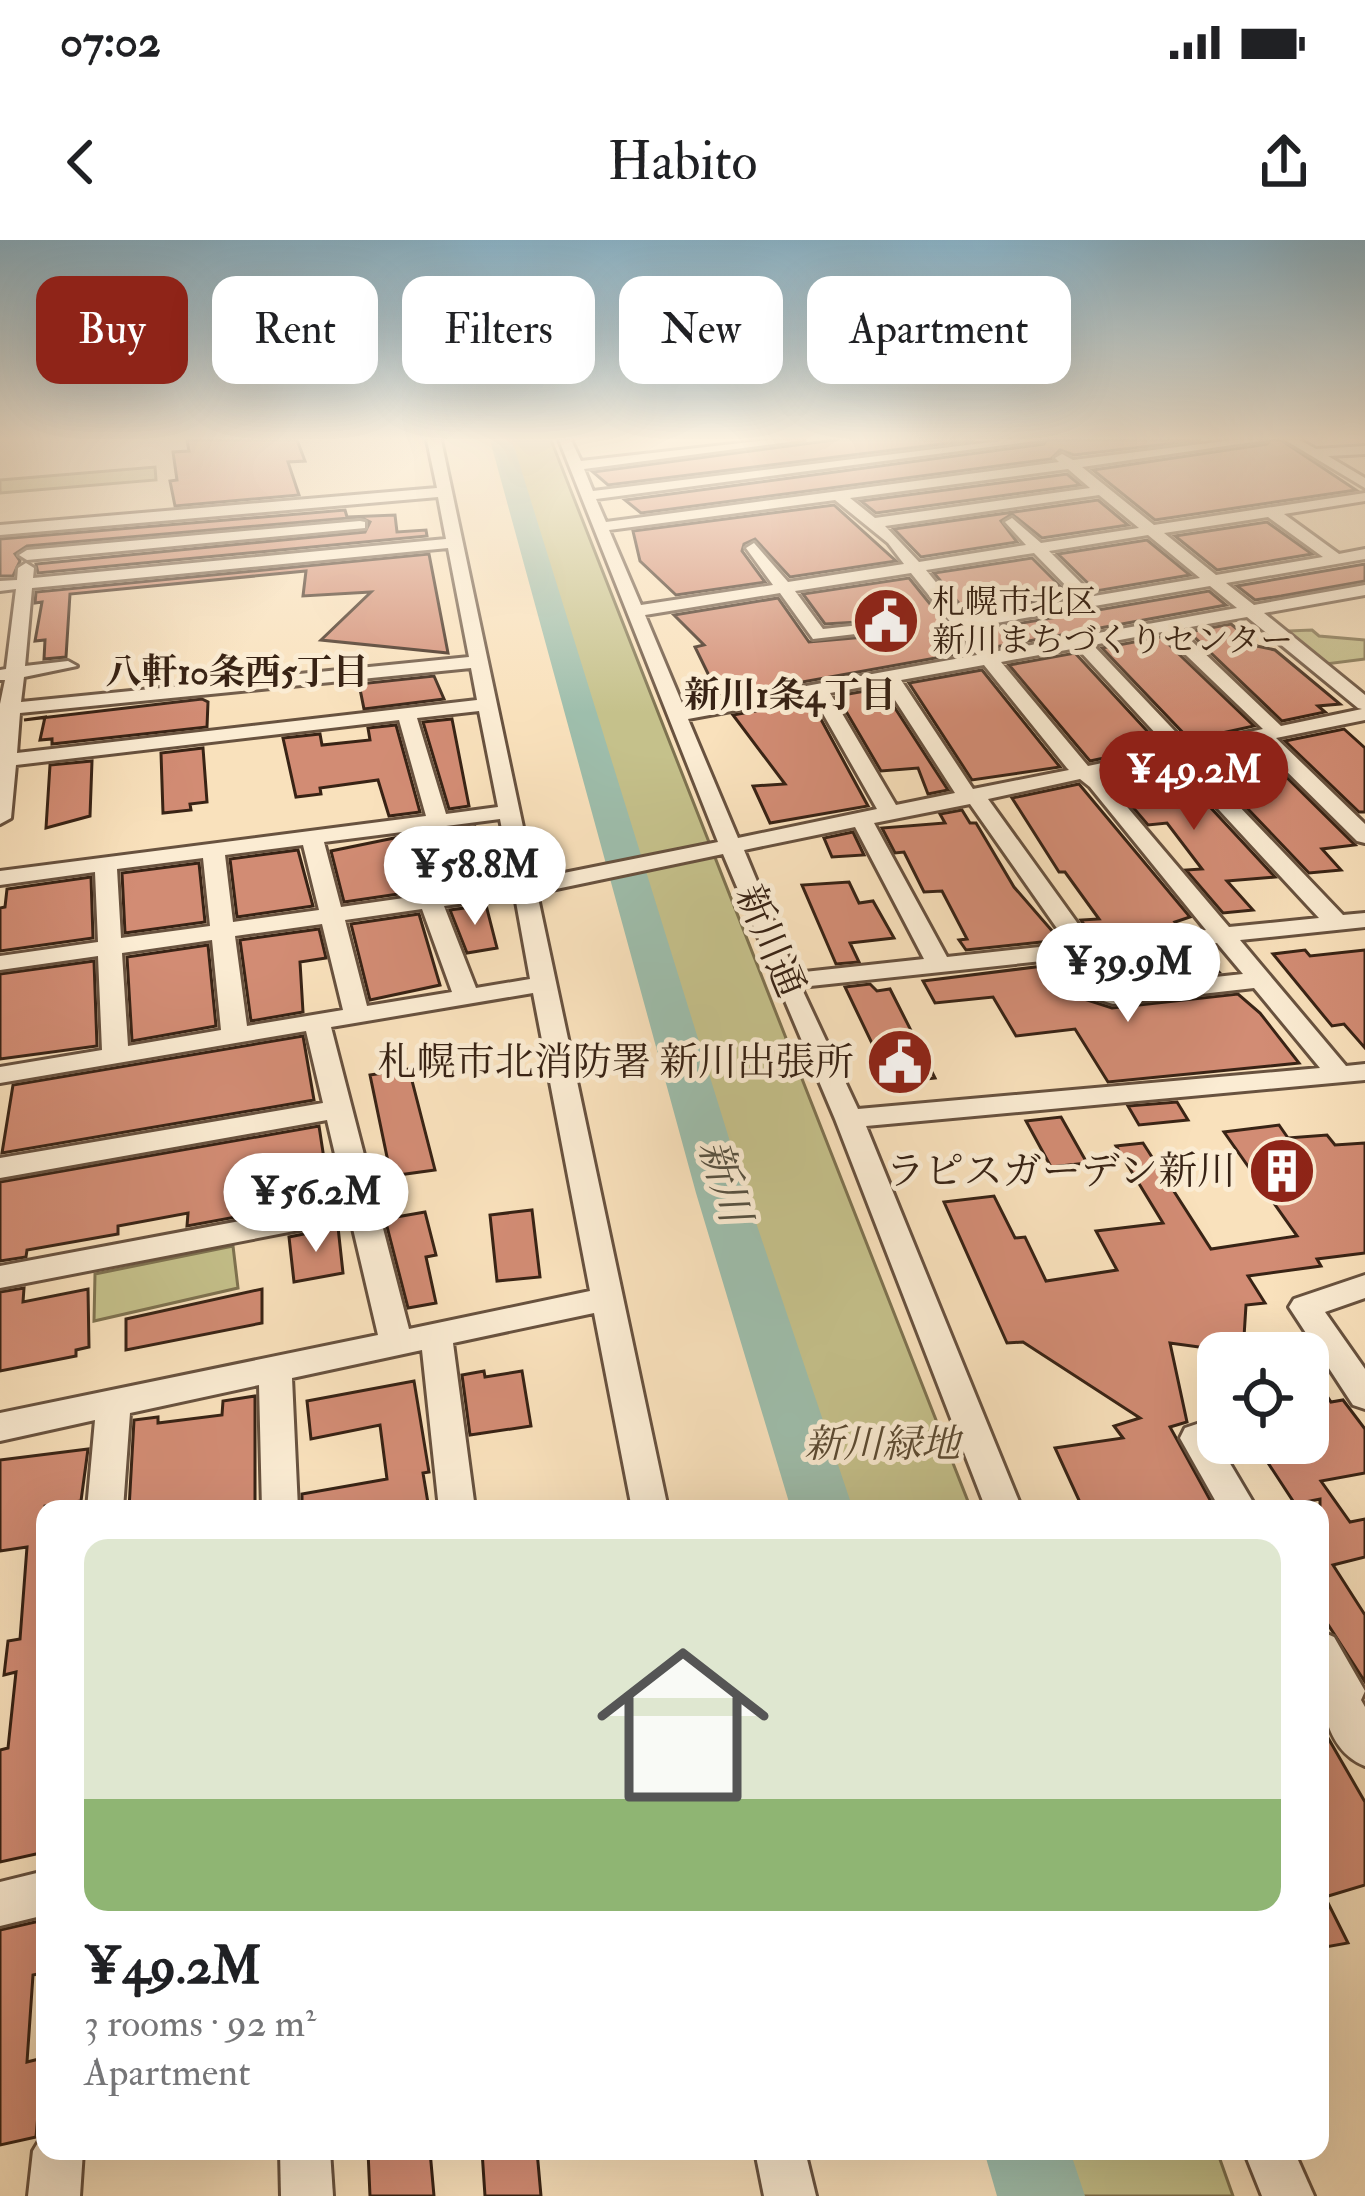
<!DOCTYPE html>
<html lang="en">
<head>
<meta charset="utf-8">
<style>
  :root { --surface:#fff; --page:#f2f2f2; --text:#202124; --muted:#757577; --line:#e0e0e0; --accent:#8f2418 }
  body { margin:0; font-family:"IM FELL Double Pica","Noto Serif JP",serif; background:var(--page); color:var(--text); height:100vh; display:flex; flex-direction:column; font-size:45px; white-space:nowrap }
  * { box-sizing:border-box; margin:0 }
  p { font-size:39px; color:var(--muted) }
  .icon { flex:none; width:66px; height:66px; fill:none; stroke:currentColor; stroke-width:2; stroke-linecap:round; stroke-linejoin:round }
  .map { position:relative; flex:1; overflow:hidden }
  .details { position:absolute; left:36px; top:1260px; width:1293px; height:660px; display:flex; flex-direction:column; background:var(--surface); border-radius:24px; box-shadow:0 12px 48px #0002 }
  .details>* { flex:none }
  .guide { position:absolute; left:36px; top:36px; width:1293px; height:108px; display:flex; gap:24px }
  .tools { position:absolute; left:1197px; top:1092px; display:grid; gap:24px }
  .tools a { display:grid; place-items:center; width:132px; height:132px; border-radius:24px; background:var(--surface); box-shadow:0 12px 48px #0002; font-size:60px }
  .price { position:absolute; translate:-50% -102px; padding:0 27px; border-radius:42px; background:#fff; color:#222; font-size:39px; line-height:78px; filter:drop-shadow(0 3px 6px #0008) }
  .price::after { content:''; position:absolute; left:50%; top:72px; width:36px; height:27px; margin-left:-18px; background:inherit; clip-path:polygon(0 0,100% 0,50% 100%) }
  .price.on { background:var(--accent); color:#fff }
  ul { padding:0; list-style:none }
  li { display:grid; align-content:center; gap:24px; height:636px; padding:0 48px }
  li+li { border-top:3px solid var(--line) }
  li span { display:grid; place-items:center; height:372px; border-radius:24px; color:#555 }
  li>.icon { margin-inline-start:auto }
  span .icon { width:216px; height:216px; fill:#fffc; stroke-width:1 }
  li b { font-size:51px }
  .chip { padding:0 42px; border-radius:24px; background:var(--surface); box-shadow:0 12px 48px #0002; font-size:42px; line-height:108px }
  .chip.on { background:var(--accent); color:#fff }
  .status { display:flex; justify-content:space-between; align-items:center; height:84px; padding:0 60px; background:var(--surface); direction:ltr }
  .status svg { height:33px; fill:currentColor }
  header { display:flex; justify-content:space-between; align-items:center; height:156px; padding:0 48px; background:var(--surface); font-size:54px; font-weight:600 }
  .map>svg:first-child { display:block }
  .green { fill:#c5c18b; stroke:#7e7250; stroke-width:3 }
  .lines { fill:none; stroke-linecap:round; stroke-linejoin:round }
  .river { fill:#9ebeac; fill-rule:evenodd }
  .building { fill:#d28c74; stroke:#382315; stroke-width:3 }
  .minor-casing { stroke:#68523f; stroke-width:6 }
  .minor { fill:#fbecd3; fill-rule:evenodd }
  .labels { text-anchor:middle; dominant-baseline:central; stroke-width:10; stroke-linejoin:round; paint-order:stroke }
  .far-poi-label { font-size:33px; fill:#382315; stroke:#fbecd3; text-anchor:start }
  .far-neighbourhood-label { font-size:36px; font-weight:bold; fill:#382315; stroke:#fbecd3 }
  .street-label { font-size:39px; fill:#382315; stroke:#fbecd3 }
  .poi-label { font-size:39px; fill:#382315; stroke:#fbecd3; text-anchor:end }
  .park-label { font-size:39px; font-style:italic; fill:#5b4a32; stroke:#fbecd3 }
  .water-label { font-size:42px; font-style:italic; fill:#575242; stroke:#fbecd3 }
</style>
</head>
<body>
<div class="status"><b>07:02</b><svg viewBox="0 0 49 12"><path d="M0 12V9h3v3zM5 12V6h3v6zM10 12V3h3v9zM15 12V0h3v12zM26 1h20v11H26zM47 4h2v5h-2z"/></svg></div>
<header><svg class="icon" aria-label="back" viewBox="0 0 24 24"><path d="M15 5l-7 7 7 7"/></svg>Habito<svg class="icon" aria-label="share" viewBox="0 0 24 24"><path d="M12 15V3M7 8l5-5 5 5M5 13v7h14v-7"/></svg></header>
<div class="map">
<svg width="1365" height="1956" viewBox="0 0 1365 1956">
  <rect width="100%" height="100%" fill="#f9e1bc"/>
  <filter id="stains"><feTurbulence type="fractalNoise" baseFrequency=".00167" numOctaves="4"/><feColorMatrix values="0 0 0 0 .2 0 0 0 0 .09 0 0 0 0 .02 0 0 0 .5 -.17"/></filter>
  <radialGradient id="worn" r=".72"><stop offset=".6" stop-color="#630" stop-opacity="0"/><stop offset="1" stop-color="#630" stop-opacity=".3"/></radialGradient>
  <g class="green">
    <path d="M505,200h46l420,1069h-130z"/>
    <path d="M155,227l1,13 -156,13v-13z"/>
    <path d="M1312,390l7,6 46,4v19l-39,5 -39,-33z"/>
    <path d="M233,1006l5,42 -144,33 1,-47z"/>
    <path d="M1039,1911h178l16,45h-180z"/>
  </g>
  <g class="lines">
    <g class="river">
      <path d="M490,200h22l234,753 107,316h-62l-95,-316z"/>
      <path d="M984,1911h86l15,45h-88z"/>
    </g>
  </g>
  <g class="building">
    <path d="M187,200h110l8,21 -17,1 11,33 -124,11 -5,-25 7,-1 -4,-28 16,-1z"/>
    <path d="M834,200h141l-367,45 -15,-13z"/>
    <path d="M1047,200h154l-127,15 -14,-5 -9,9 -410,54 -16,-13 419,-56z"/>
    <path d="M1270,200h11l75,50 -201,30 -62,-50 174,-26z"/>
    <path d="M1067,234l13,11 -204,28 -15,-12z"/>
    <path d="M1098,260l30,25 -86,13 -30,-24 -11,7 16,21 -96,15 -27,-28z"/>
    <path d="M834,265l62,56 -106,16 -35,-38 -11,5 -2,7 23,31 -89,13 -36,-34 -7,-30z"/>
    <path d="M345,270l2,7 48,-2 2,17 29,-2 1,6 -389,37 -2,-9 329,-32 5,-10 -10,-5 -333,29 -12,8 5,7 -7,15h-13v-37z"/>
    <path d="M1267,282l45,32 -95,16 -42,-34z"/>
    <path d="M1147,300l43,35 -94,16 -38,-37z"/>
    <path d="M429,314l19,99 -127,-13 50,-48 -68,4 3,-25 -236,23 -4,63 -22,2 1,-19 -10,1 7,-39 -7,1 1,-11z"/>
    <path d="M1032,318l38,38 -103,17 -33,-40z"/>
    <path d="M1365,324v17l-84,15 -26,4 -18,-14z"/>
    <path d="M909,338l60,74 -245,44 -9,-8 -20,-41 9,-2 -30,-30 104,-17 31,44 56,-5 8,-2v-14l-48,3 -22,-30z"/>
    <path d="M1209,351l17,14 -231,42 -14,-17z"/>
    <path d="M1231,384l26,22 18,4 65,54 -22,2 7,6 -43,9 -93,-89z"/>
    <path d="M1161,397l93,89 -64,14 -88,-92z"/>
    <path d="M1075,413l86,93 -71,15 -81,-96z"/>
    <path d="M982,430l78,97 -88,13 -63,-97z"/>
    <path d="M434,436l10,23 -80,10 -5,-25z"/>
    <path d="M882,448l66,102 -20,4 -10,-26 -37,3 -44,-75z"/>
    <path d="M202,459l6,3 -1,25 -155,17v-5l-12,1 5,-23 -21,3z"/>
    <path d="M811,461l57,105 -98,17 -17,-37 32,-2 -52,-69z"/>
    <path d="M452,479l17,87 -20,3 -26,-87z"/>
    <path d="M396,485l24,87 -31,4 -11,-36 -58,8 1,6 -25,3 -13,-59 37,-4 2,11 48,-5 -2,-12z"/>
    <path d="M1344,489l21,19v64h-6l-74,-71z"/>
    <path d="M1256,507l99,98 -33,4 19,21 -32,3 -108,-113z"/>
    <path d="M203,508l4,54 -17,2 1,6 -28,3 -2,-60z"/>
    <path d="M92,521l-2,55 -44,12 4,-63z"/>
    <path d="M1171,525l104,112 -48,4 26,29 -30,3 -37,-43 16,-1 -35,-46 -19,2 -40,-47z"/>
    <path d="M1079,544l111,133 -15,5 5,6 -87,9 -12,-17 18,-1 -34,-47h-6l-47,-74z"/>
    <path d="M962,570l8,13h6l38,64 46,53 -94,10 -7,-10 8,-1 -25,-48 -18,1 -20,-40 -9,1 -13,-25 63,-5 -5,-9z"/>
    <path d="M475,587l11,30 -14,2 7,23 -36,6 -14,-55z"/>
    <path d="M853,592l11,23 -32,2 -8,-19z"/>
    <path d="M399,597l13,55 -68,10 -13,-51z"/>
    <path d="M298,610l15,56 -76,11 -7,-58z"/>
    <path d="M199,623l6,59 -80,11 -3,-60z"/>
    <path d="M91,637l2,61 -93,13v-43l5,-1 2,-18z"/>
    <path d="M849,642l10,21 14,-2 21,37 -44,5 9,19 -23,2 -34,-79z"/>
    <path d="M486,665l11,43 -30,5 -17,-43z"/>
    <path d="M419,674l21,71 -70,15 -19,-76z"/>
    <path d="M319,689l7,29 -26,4 3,50 -52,9 -11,-81z"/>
    <path d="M208,705l8,81 -84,15 -5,-84z"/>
    <path d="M1199,710l20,22 -105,11 -8,-2 -13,-19z"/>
    <path d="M1305,710l5,6 55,-6v98l-21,-24 -12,2 -59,-72z"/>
    <path d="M94,721l3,85 -97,13v-85z"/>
    <path d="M1059,724l22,34 31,10 126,-14 22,19 39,50 -191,19 -33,-53 -59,7 -23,-39 -58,6 -12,-22z"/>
    <path d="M870,744l7,7 13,-2 45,89 -44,5 -46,-96z"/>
    <path d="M303,796l11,64 -312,53 11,-68z"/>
    <path d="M409,829l26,101 -44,6 -21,-101z"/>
    <path d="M1177,862l11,18 -49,5 -11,-19z"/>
    <path d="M1061,877l26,46 -36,4 -25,-46z"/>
    <path d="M1279,885l9,13 39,-3 8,10 30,-2v110l-48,6 4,7 -73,10 17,27 -19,2 -3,48 -73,-10 17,79 -17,5 44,80 -131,2 -28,-61 68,-10 -9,-12 26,-8 -117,-76 -16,1 -63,-141 50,-6 21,42 10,-1 21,44 71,-11 -21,-39 67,-8 -47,-77 27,-3 68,106 86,-13 -73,-104z"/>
    <path d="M319,886l9,59 -50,7 1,17 -92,17 1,-13 -70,13v8l-91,16 -1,7 -26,4v-79z"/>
    <path d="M532,970l8,67 -43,4 -7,-66z"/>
    <path d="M425,972l11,43 -10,2 10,46 -28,5 -23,-89z"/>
    <path d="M338,987l5,46 -49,9 -5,-45z"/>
    <path d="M24,1048l-1,14 65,-13 1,58 -13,3v6l-76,15v-79z"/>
    <path d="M262,1049v34l-136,27v-31z"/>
    <path d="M1308,1127l23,35 12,-2 22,29v44l-44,8 29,41 15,-3v38l-32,8 32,50v67l-45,-70v-113l-25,5 -40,-61h53z"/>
    <path d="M484,1131l1,6 37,-6 9,55 -61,9 -8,-60z"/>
    <path d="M414,1141l15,91 -6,1 6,36h-127v-15l85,-15 -7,-54 -69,14 -4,-38z"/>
    <path d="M255,1156v113h-126l5,-89 24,-3v6l64,-8 1,-14z"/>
    <path d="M88,1209l-7,52 -36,5v346l-45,10v-112l8,-2 8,-76 -12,3 4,-34 12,-2 7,-92 -27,4v-91z"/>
    <path d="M1320,1484l45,78v83l-40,12 23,46 -28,5z"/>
    <path d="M44,1680l-6,54 -5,1 -6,87 16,-4 -7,79 -36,8v-215z"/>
    <path d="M368,1911h62l4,45h-64z"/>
    <path d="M482,1911h55l4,45h-56z"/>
  </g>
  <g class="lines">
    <defs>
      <g id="minor">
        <path d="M427,200h14l93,439 184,-37 -159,-402h12l10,21 187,-21h36l-220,29 9,22 415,-51h35l-447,59 10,23 453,-60 -4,-4 7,-4 11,6 160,-20h33l-184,27 72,58 211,-32v8l-81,13 55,40 26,-5v10l-139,24 28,22 111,-20v10l-101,18 101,82v25l-89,18 89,86v19l-8,-2 -100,-99 -65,15 151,158 22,-2v14l-125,13 106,126 19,-2v16l-499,46 156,383h-36l-151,-390 -112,-265 -186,39 131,616h-36l-38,-196 -141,30 22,166h-36l-17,-159 -130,28 6,131h-36l-3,-124 -129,28 -7,96h-36l8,-89 -95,21v-28l378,-78 -27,-115 -351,68v-22l346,-65 -19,-81 -327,58v-20l323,-55 -17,-72 -306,52v-16l102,-17 -4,-94 -98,14v-14l98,-14 -3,-70 -95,13v-14l426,-55 -27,-96 -383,45 -5,53 -11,6v-120l5,-24h-5v-10l6,-1 10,-80 -16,2v-10l17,-1 1,-12 8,-5 8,5 -1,10 413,-39 -8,-42 -438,38v-10l437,-37zM1068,229l22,19 -215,30 -25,-20zM1099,255l40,33 -98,15 -29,-25 -7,4 21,23 -107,17 -34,-36zM835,260l53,43 16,21 -116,18 -34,-39 -8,5 27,37 -132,20 -32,-75zM1268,277l55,40 -107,18 -52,-42zM1148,295l52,43 -106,18 -45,-45zM448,308l21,109 -448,45 3,-25 53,-11 -9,-5 -43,5 7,-78zM1034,313l45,46 -114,19 -39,-48zM911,333l66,82 -293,53 -39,-93 135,-22 33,46 51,-6 6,-1v-8l-47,5 -28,-38zM1210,346l27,22 -244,44 -20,-25zM1247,377l111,91 4,1 -81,17 -102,-97zM1162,392l101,97 -75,16 -95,-100zM1077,408l93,101 -82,17 -87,-104zM984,425l83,103 2,2 -96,19 -72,-109zM471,428l6,32 -460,53 3,-40zM884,443l71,110 -59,12 -66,-112zM813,456l64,113 -139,29 -50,-119zM479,471l19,96 -52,7 -29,-96zM1173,520l146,158 -90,9 -129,-152zM1080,539l10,8 116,143 -115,12 -103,-143zM970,564l98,140 -121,13 -73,-134zM500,579l12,63 -72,11 -17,-64zM855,587l69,132 -129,14 -51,-123zM402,592l16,64 -77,11 -17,-65zM303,605l16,65 -86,12 -8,-67zM203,618l7,68 -89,12 -4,-69zM515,656l15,83 -54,9 -32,-82zM422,669l30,83 -85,14 -22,-86zM322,684l21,86 -96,16 -12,-90zM212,700l9,90 -93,16 -6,-93zM1217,703l26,31 -129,14 -11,-3 -18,-27zM1061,719l24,36 28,9 141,-16 66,80 -462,41 -57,-122zM533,753l57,298 -181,38 -78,-302z"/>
        <path d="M1285,200h15l16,9 49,-3v8l-37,2 37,22v10z"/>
        <path d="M360,281l5,1v6l-338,32 -8,-5 8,-5z"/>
        <path d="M1365,1035v23l-40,14 40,57v40l-12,-4 -64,-98 5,-8z"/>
        <path d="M1197,1184l12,4 48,81h-37l-40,-71 5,-10z"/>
        <path d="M1320,1391l14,6 31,54 -4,9 4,7v59c-50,-20 -45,-91 -45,-135z"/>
        <path d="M45,1631v44l-45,11v-44z"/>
        <path d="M45,1891v20h38l-3,45h-52l5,-45z"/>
        <path d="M280,1911h50l3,45h-52z"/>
        <path d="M755,1911h50l11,45h-52z"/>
        <path d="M1244,1911h50l20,45h-52z"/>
      </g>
    </defs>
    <use href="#minor" class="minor-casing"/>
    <use href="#minor" class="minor"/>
  </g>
  <linearGradient id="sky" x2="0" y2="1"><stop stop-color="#8ab8d0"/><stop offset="0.42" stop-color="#fcf2e1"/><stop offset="1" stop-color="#fcf2e1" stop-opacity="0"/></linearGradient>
  <rect width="1365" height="473" fill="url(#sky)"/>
  <defs>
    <symbol id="civic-disc" viewBox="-11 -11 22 22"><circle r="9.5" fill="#8f2418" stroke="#fbecd3"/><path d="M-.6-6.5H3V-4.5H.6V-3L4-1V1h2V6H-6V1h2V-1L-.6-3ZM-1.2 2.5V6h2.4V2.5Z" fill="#fff"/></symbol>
    <symbol id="building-disc" viewBox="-11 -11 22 22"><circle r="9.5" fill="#8f2418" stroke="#fbecd3"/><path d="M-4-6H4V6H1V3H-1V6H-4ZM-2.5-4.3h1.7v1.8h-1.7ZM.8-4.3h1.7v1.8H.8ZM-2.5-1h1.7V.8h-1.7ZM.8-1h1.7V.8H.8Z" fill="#fff"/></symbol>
  </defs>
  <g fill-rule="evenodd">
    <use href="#civic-disc" x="848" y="343" width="76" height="76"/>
    <use href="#civic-disc" x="862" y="784" width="76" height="76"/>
    <use href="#building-disc" x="1244" y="893" width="76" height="76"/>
  </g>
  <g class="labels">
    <g class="far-poi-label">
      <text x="932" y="362">札幌市北区<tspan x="932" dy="38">新川まちづくりセンター</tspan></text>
    </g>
    <g class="far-neighbourhood-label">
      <text x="237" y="432">八軒10条西5丁目</text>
      <text x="790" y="455">新川1条4丁目</text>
    </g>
    <g class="street-label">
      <text transform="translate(770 701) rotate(67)">新川通</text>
    </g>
    <g class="poi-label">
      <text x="854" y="822">札幌市北消防署 新川出張所</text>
      <text x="1236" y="931">ラピスガーデン新川</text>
    </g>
    <g class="park-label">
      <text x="882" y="1204">新川緑地</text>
    </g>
    <g class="water-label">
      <text transform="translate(724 941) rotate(73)">新川</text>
    </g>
  </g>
  <rect width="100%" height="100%" filter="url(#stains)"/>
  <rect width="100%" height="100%" fill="url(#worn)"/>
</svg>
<div class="tools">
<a><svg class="icon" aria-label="locate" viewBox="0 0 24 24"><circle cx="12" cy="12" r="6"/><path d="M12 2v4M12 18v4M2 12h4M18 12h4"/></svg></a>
</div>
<b class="price on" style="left:1194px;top:593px">¥49.2M</b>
<b class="price" style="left:475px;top:688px">¥58.8M</b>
<b class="price" style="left:1128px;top:785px">¥39.9M</b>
<b class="price" style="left:316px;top:1015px">¥56.2M</b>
<div class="guide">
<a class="chip on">Buy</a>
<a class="chip">Rent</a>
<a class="chip">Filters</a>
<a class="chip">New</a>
<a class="chip">Apartment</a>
</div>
<section class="details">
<ul>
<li><span style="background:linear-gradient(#dfe7d0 70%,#8fb573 0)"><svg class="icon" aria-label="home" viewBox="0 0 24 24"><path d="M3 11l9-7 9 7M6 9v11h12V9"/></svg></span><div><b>¥49.2M</b><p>3 rooms · 92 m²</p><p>Apartment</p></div></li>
</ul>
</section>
</div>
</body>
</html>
